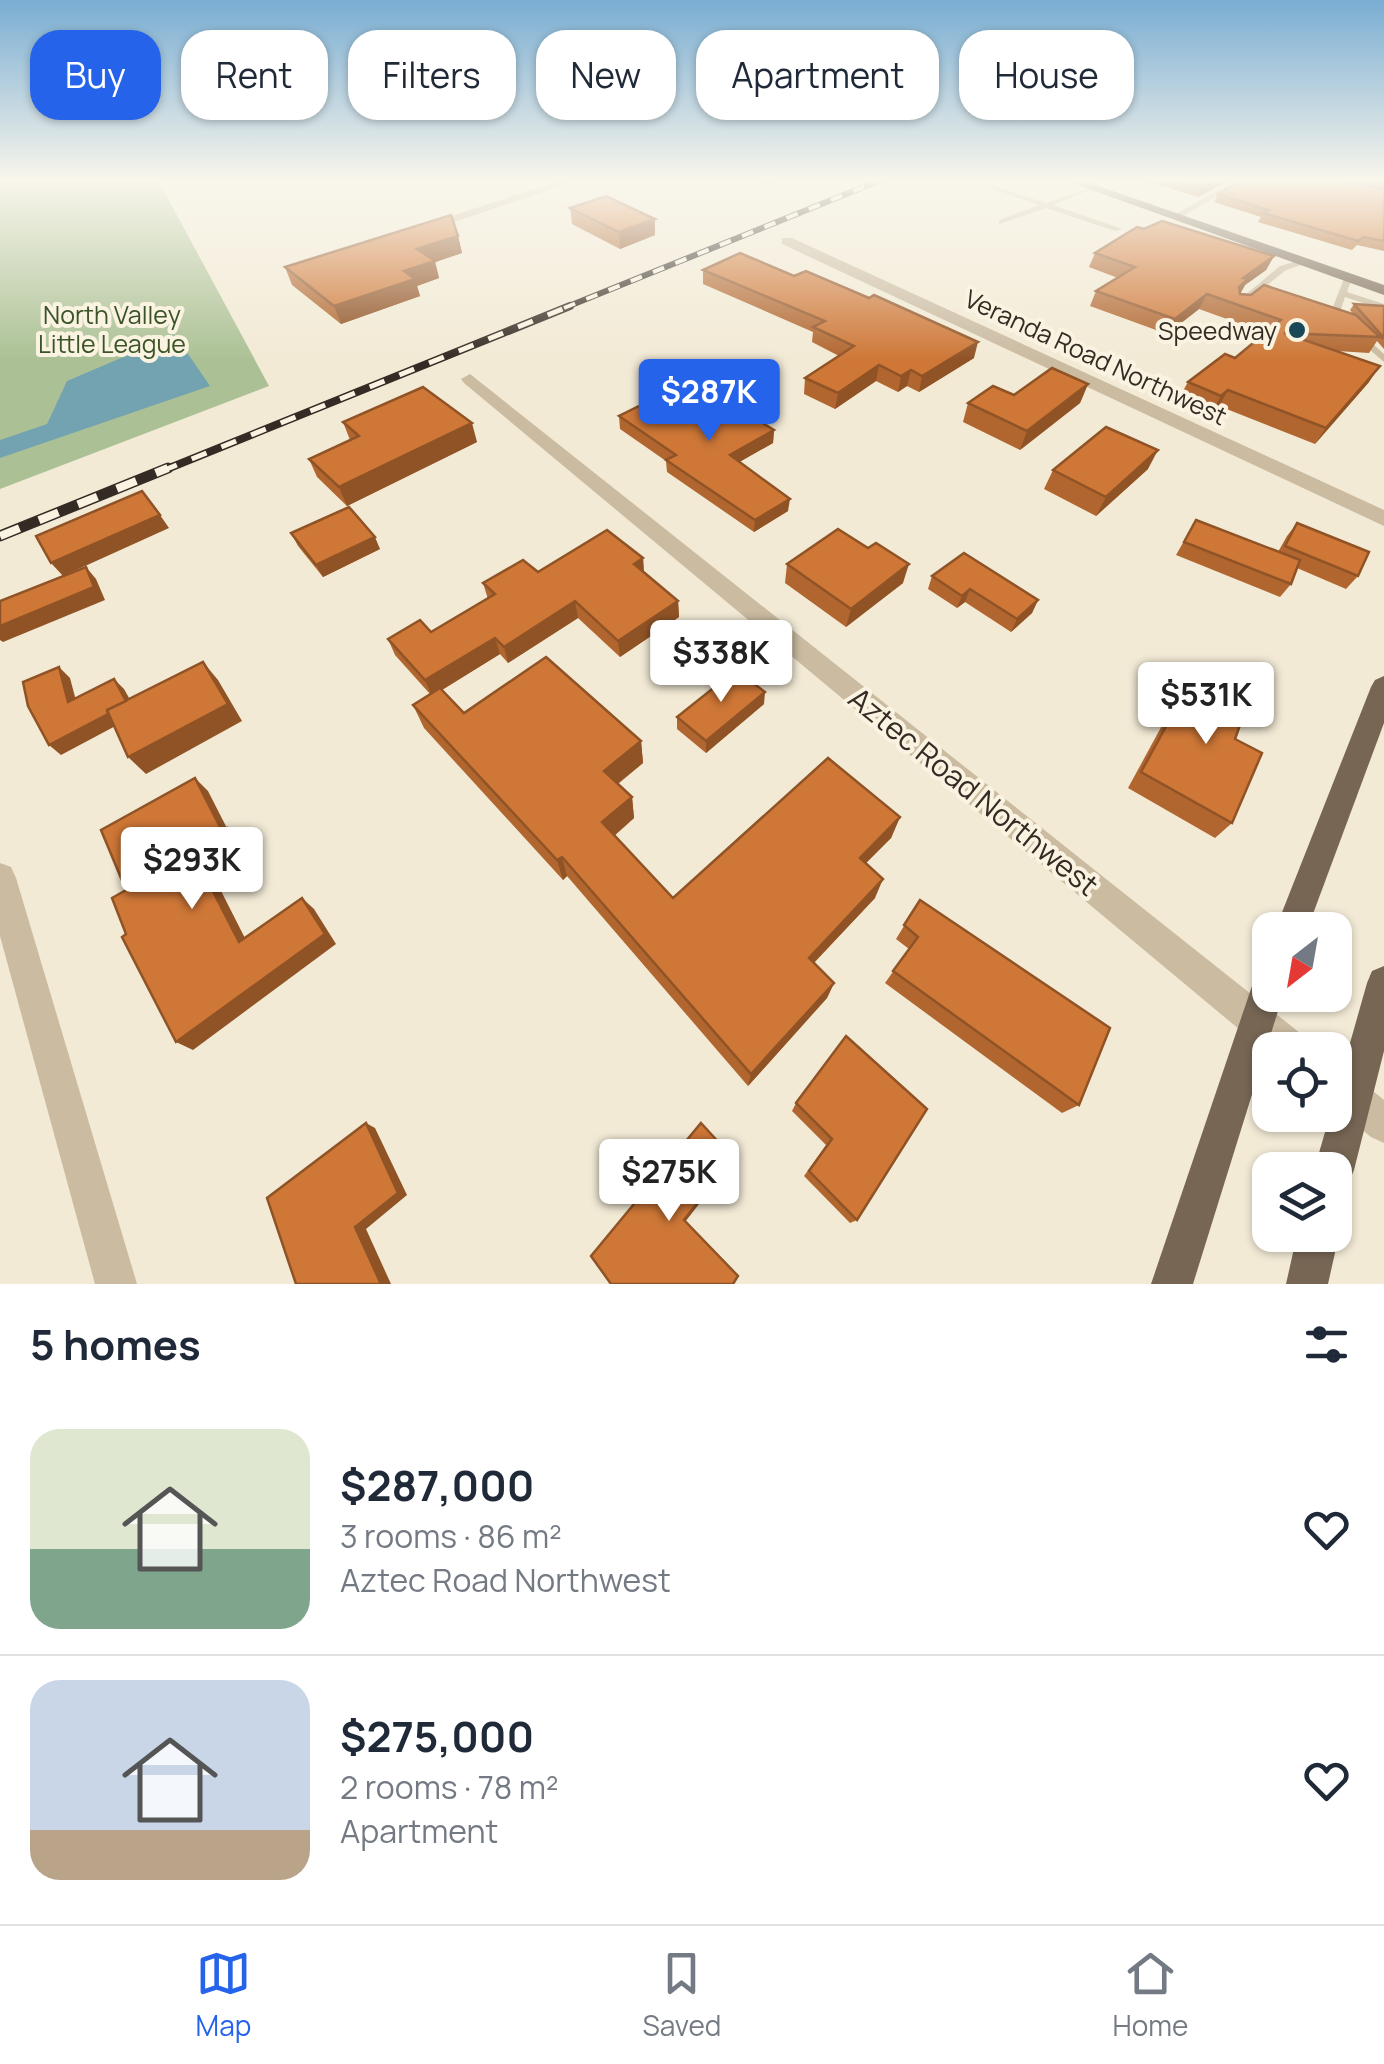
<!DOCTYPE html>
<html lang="en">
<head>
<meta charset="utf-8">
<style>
  :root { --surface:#fff; --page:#f2f2f3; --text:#1f2937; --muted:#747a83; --line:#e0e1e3; --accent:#2563eb }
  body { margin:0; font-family:Manrope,sans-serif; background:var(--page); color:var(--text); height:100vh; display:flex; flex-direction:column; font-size:38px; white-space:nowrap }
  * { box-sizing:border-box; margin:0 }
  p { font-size:32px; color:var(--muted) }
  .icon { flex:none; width:55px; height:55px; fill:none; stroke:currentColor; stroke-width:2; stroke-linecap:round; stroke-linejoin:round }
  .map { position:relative; height:1284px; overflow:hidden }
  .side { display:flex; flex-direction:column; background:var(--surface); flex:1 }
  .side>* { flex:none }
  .hud { position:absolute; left:30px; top:30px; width:1325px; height:90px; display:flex; gap:20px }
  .needle { width:65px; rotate:211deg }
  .controls { position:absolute; left:1252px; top:912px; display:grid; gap:20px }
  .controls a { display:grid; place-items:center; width:100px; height:100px; border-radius:20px; background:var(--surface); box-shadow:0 2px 8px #0004; font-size:50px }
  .price { position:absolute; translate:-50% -85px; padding:0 22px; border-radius:10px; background:#fff; color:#222; font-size:32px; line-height:65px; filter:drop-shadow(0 2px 5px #0008) }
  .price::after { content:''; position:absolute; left:50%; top:60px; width:30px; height:22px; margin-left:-15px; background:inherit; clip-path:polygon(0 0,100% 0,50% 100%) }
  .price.current { background:var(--accent); color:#fff }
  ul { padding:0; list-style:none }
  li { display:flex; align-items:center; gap:30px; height:250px; padding:0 30px }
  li+li { border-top:2px solid var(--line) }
  li span { display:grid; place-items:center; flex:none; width:280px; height:200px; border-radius:30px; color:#555 }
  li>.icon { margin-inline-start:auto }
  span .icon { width:120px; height:120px; fill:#fffc; stroke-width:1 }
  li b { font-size:42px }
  h2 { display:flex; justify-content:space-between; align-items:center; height:120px; padding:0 30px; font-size:42px }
  .pill { padding:0 35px; border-radius:30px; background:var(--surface); box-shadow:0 2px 8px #0004; font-size:35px; line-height:90px }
  .pill.current { background:var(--accent); color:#fff }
  .dock { display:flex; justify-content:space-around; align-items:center; height:140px; border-top:2px solid var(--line); background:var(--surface); font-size:28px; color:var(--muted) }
  .dock a { display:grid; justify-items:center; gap:5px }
  .dock .current { color:var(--accent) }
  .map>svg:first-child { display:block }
  .green { fill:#abc195 }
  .water { fill:#73a3b0 }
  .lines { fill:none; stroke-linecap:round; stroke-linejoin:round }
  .service { fill:#cabba1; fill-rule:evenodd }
  .minor { fill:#cabba1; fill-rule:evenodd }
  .primary { fill:#776654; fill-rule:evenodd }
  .rail-far2-casing { stroke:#342c24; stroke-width:6 }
  .rail-far1-casing { stroke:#342c24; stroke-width:8 }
  .rail-casing { stroke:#342c24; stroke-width:11 }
  .rail-far2 { stroke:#faf3e1; stroke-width:4; stroke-dasharray:12; stroke-linecap:butt }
  .rail-far1 { stroke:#faf3e1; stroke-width:5; stroke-dasharray:16; stroke-linecap:butt }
  .rail { stroke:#faf3e1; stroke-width:8; stroke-dasharray:21; stroke-linecap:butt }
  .wall { fill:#b1662f }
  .shaded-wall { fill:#905326 }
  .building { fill:#ce7737; stroke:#905326; stroke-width:2.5 }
  .poi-dot { fill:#184857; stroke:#faf3e1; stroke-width:4 }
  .labels { text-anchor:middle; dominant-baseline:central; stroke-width:8; stroke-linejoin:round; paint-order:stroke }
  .far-park-label { font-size:25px; fill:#3b5427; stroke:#faf3e1 }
  .far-poi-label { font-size:25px; fill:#342c24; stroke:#faf3e1; text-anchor:end }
  .far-street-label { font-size:25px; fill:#342c24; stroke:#faf3e1 }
  .street-label { font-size:30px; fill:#342c24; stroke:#faf3e1 }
</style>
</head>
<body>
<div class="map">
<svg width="1384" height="1284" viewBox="0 0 1384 1284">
  <rect width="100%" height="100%" fill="#f2ead5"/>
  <path class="green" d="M0,180h158l111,206 -269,103z"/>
  <path class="water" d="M175,335l35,51 -210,72v-18l47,-16 20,-43z"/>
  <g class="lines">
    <g class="service">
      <path d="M756,180l15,2 15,-2 -15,6z"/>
      <path d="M1237,180h8l-64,37 -7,-2z"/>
      <path d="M991,185l55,18 49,-17v2l-42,17 69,24 -7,2 -69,-23 -47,16v-4l40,-15 -50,-17z"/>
      <path d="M1301,260l4,2 -1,2 -18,6 -46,37 -7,-2 47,-39z"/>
      <path d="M1345,276l7,2 -5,14 37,12v6l-39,-13 -5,15 8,9 -7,2 -10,-11z"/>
      <path d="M1356,334h6l22,20v8l-28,-24z"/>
    </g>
    <g class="minor">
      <path d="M562,180h18l-126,42 -12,-3z"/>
      <path d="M782,238h10l592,272v16l-602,-282z"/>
      <path d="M470,374l835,663 5,13h-40v5l-806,-672 -3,-4z"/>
      <path d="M0,863l11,4 5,11 121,406h-42l-95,-348z"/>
      <path d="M1335,1065l13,6 36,29v43l-13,-6 -36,-29z"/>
    </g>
    <g class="primary">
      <path d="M1064,180h17l303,105v10z"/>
      <path d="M1384,676v47l-77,207h-32l96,-243 4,-7z"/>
      <path d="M1270,966v29h13l-90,289h-42l102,-301 5,-12z"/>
      <path d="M1384,966v85l-30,119 -6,14 -13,5v-19h-21l16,-55h5v-19l32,-113 5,-12z"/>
      <path d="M1335,1226l4,9 -11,49h-42l11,-49h38z"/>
    </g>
    <defs>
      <path id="rail-far2" d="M564,308l317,-128"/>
      <path id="rail-far1" d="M162,471l408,-165"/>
      <path id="rail" d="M0,536l168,-68"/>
    </defs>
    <use href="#rail-far2" class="rail-far2-casing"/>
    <use href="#rail-far1" class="rail-far1-casing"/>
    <use href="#rail" class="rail-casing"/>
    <use href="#rail-far2" class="rail-far2"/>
    <use href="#rail-far1" class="rail-far1"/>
    <use href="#rail" class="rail"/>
  </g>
  <g class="wall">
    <path d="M1142,180h88l-32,17z"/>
    <path d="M1346,180h38v8z"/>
    <path d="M1384,189v62l-27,-6 -5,5 -94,-28 3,-5 -47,-15 4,-8z"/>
    <path d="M570,208l85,11v16l-35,14 -48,-25z"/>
    <path d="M1144,229l130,27 -8,14 -21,15 -5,9 114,21 -4,-5 4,-6 30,2v43l-7,-8 -8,12 -32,-2 32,31 -54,62 -96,-38 -7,6 -33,-14 9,-16 47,-24 31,-25 -67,-24 -32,25 -77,-28 6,-15 22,-13 -29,-11 6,-14z"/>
    <path d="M458,236l4,17 -27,9 4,16 -22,8 3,10 -79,28 -49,-39 -7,-18z"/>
    <path d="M703,270l271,88 -55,34 -12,-6 -9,6 -22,-11 -41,28 -31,-15 1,-16 34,-22 -27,-14 1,-10 -110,-48z"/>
    <path d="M1088,384l-8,19 -60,47 -57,-28 5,-19z"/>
    <path d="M619,416l155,14 -1,13 -34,19 49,49 -34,21 -87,-60 -1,-11 -46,-32z"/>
    <path d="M343,422l134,20 -130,64 -30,-29 -8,-18 41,-19z"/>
    <path d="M1148,469l-52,47 -52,-27 9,-19z"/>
    <path d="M1196,520l82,32 9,-16 10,-13 61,53 -12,13 -49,-21 -6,16 -11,13 -104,-42z"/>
    <path d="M291,533l89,16 -57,28 -25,-31z"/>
    <path d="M868,548l35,35 -57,44 -61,-44 2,-19z"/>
    <path d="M643,558l1,15 34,28 1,16 -59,40 -42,-39 -70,45 -8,-9 -58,36 22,23 177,28 2,22 -25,21 14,13 2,21 -20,18 59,62 227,-81 -9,21 -25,25 9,35 -61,65 20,20 -7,15 -79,88 -181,-210 -4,4 -139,-152 -11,-23 17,-11 -35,-39 -7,-16 43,-7 57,-33 -5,-16 55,-11z"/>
    <path d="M932,576l106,24 -6,13 -21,19 -46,-30 -8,6 -29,-19z"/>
    <path d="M1198,668l34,155 -17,15 -87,-50 56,-103z"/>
    <path d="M764,704l-58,49 -29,-24v-12z"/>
    <path d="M920,900l159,205 -17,8 -177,-130 24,-34 -13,-10z"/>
    <path d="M796,1103l131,6 -70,111 -7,3 -46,-47 22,-31 -34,-34z"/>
  </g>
  <g class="shaded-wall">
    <path d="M1219,180h11l-32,17 4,-8z"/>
    <path d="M655,219v16l-35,14 -1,-17z"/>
    <path d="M458,236l4,17 -27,9 4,16 -22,8 3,10 -79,28 -7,-18 70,-35 13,-22z"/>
    <path d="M1274,256l-8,14 -21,15 -5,9 -5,-2 8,-14z"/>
    <path d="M1207,294l-8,15 -32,25 8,-15z"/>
    <path d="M978,342l-4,16 -55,34 3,-16z"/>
    <path d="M879,365l-3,16 -41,28 3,-16z"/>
    <path d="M1380,366l-11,16 -54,62 11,-16z"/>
    <path d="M911,370l-4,16 -9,6 3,-16z"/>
    <path d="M1088,384l-8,19 -60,47 7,-19z"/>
    <path d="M1228,390l-9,16 -7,6 9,-16z"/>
    <path d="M472,423l5,19 -130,64 -8,-19z"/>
    <path d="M774,430l-1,13 -44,25 1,-13z"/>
    <path d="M1158,450l-10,19 -52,47 10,-19z"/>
    <path d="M790,499l-2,12 -34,21 1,-12z"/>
    <path d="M160,515l9,13 -106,48 -12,-13z"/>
    <path d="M375,537l5,12 -57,28 -7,-12z"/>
    <path d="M643,558l1,17 -10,-11z"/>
    <path d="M909,564l-6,19 -57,44 5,-18z"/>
    <path d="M86,567l10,12 9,21 -102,42 -3,-2v-14z"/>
    <path d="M970,589l-5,13 -8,6 5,-12z"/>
    <path d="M1038,600l-6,13 -21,19 6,-13z"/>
    <path d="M575,601l3,17 -70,45 -4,-16z"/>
    <path d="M678,601l1,16 -59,40 -2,-16z"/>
    <path d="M495,638l5,16 -68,42 -7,-16z"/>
    <path d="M203,662l15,18 24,41 -96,53 -18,-17z"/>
    <path d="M59,667l11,11 9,34 -11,-10z"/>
    <path d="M114,679l10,10 14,25 -77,41 -12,-10z"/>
    <path d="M765,692l-1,12 -58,49v-12z"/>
    <path d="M641,741l2,22 -36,29 -3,-21z"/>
    <path d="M195,778l13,13 27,53 -13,-13z"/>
    <path d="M632,797l2,21 -28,25 -4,-21z"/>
    <path d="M900,817l-9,21 -39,39 8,-19z"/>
    <path d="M227,828l13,13 11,21 -34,21 35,69 -13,-10 -36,-70z"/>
    <path d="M562,857l5,19 -4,4 -6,-20z"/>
    <path d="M883,879l-8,19 -72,76 6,-16z"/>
    <path d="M302,898l12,11 22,35 -143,106 -17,-8z"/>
    <path d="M834,983l-7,15 -79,88 3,-12z"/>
    <path d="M366,1123l9,5 32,67 -41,34 25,55h-10l-26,-57z"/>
    <path d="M733,1158l-1,4 -47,60 -1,-2z"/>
  </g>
  <g class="building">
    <path d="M1172,180h47l-17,9z"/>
    <path d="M1243,180h98l43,9v52l-21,-4 -5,4 -95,-28 6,-3 -51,-16z"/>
    <path d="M606,196l49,23 -36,13 -49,-24z"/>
    <path d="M451,215l7,21 -41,13 18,12 -31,10 11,8 -81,27 -49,-39z"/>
    <path d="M1162,221l112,35 -31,22 5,1 -9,8 1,7 11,1 13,-10 92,30 24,22 -96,-4 96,33 -54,62 -98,-38 -7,6 -33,-14 37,-28 10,4 46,-38 -74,-26 -32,25 -79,-28 39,-24 -40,-14 42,-26 7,2z"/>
    <path d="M740,253l54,23 12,-5 63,27 5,-3 104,47 -56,34 -11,-6 -10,6 -22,-11 -41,28 -33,-15 49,-32 -41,-19 12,-6 -122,-51z"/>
    <path d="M1354,304l30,2v32z"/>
    <path d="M1052,368l36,16 -61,47 -59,-28 25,-17 21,9z"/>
    <path d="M692,380l82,50 -44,25 60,44 -35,21 -89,-60 10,-5 -57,-39z"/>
    <path d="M423,387l49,36 -133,64 -30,-28 50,-23 -16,-14z"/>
    <path d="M1106,427l52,23 -52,47 -53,-27z"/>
    <path d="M142,491l18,24 -109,48 -15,-27z"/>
    <path d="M349,507l26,30 -59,28 -25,-32z"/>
    <path d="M1196,520l104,40 -9,24 -107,-42z"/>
    <path d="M1297,523l72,29 -11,24 -73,-30z"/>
    <path d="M838,529l30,19 8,-5 33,21 -58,45 -64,-45z"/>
    <path d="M607,530l36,28 -9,6 44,37 -60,40 -43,-40 -71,46 -9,-9 -70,42 -37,-41 32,-19 11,12 64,-38 -12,-11 40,-23 15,12z"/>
    <path d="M964,553l74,47 -21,19 -47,-30 -8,7 -30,-20z"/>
    <path d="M86,567l8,20 -94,39v-25z"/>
    <path d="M546,657l95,84 -37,30 28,26 -30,25 71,76 155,-140 72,59 -40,41 23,21 -74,79 25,25 -83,91 -189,-217 -5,3 -144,-155 27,-17 24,25z"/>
    <path d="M203,662l25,42 -100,53 -21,-47z"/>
    <path d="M59,667l9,35 46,-23 12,22 -19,9 1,4 -59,31 -21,-39 -5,-24z"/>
    <path d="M1198,668l54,24 -17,47 27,14 -30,70 -91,-51z"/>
    <path d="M736,670l29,22 -59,49 -29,-24z"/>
    <path d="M195,778l27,53 5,-3 11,22 -35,22 36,70 63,-44 23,36 -149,108 -54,-105 4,-3 -14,-36 14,-8 -25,-60z"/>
    <path d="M920,900l190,128 -31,77 -186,-134 25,-34 -14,-12z"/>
    <path d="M846,1036l81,73 -70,111 -48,-49 23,-32 -36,-36z"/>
    <path d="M366,1123l32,70 -43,34 26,57h-85l-29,-86z"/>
    <path d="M701,1123l32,35 -49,62 54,56 -5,8h-122l-20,-28z"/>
  </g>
  <linearGradient id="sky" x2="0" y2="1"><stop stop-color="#79add2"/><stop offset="0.5" stop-color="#f9f6ec"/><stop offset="1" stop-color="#f9f6ec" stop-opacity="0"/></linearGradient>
  <rect width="1384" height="360" fill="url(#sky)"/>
  <circle class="poi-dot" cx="1297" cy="330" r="10"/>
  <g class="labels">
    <g class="far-park-label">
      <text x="112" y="314">North Valley<tspan x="112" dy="29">Little League</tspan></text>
    </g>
    <g class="far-poi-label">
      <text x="1277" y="330">Speedway</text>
    </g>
    <g class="far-street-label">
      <text transform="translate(1096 357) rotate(25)">Veranda Road Northwest</text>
    </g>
    <g class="street-label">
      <text transform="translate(974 791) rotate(39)">Aztec Road Northwest</text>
    </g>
  </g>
</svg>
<div class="controls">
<a><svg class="needle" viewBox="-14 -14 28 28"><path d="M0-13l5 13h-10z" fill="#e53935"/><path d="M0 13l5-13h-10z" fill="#747a83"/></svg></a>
<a><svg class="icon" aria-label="locate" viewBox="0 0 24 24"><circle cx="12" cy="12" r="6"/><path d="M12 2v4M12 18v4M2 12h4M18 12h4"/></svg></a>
<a><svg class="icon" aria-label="layers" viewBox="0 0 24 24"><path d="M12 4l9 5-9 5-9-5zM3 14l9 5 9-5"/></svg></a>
</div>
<b class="price current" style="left:709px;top:444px">$287K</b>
<b class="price" style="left:721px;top:705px">$338K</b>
<b class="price" style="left:1206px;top:747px">$531K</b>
<b class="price" style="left:192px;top:912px">$293K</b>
<b class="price" style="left:669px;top:1224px">$275K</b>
<div class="hud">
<a class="pill current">Buy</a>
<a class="pill">Rent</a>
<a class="pill">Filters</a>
<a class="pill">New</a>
<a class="pill">Apartment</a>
<a class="pill">House</a>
</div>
</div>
<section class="side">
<h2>5 homes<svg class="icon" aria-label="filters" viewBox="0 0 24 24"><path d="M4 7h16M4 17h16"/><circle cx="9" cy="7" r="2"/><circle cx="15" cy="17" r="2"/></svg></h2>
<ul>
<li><span style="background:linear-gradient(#dfe7d0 60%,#7fa58c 0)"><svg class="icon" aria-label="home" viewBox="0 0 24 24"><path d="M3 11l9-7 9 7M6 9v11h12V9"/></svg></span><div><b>$287,000</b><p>3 rooms · 86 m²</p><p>Aztec Road Northwest</p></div><svg class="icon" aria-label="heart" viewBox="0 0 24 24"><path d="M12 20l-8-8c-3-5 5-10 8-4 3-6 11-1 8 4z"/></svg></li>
<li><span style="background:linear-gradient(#c9d6e8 75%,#b9a48a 0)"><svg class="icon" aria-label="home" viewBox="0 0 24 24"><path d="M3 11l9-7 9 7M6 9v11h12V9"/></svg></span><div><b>$275,000</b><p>2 rooms · 78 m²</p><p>Apartment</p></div><svg class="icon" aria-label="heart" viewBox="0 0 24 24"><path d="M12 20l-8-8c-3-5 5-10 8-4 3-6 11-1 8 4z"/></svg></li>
</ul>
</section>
<nav class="dock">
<a class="current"><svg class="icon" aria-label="map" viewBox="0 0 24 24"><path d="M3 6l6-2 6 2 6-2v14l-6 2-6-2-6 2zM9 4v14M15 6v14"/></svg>Map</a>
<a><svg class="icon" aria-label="saved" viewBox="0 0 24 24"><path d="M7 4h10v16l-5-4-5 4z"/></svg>Saved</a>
<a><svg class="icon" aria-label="home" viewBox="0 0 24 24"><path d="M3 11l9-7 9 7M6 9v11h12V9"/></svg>Home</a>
</nav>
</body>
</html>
